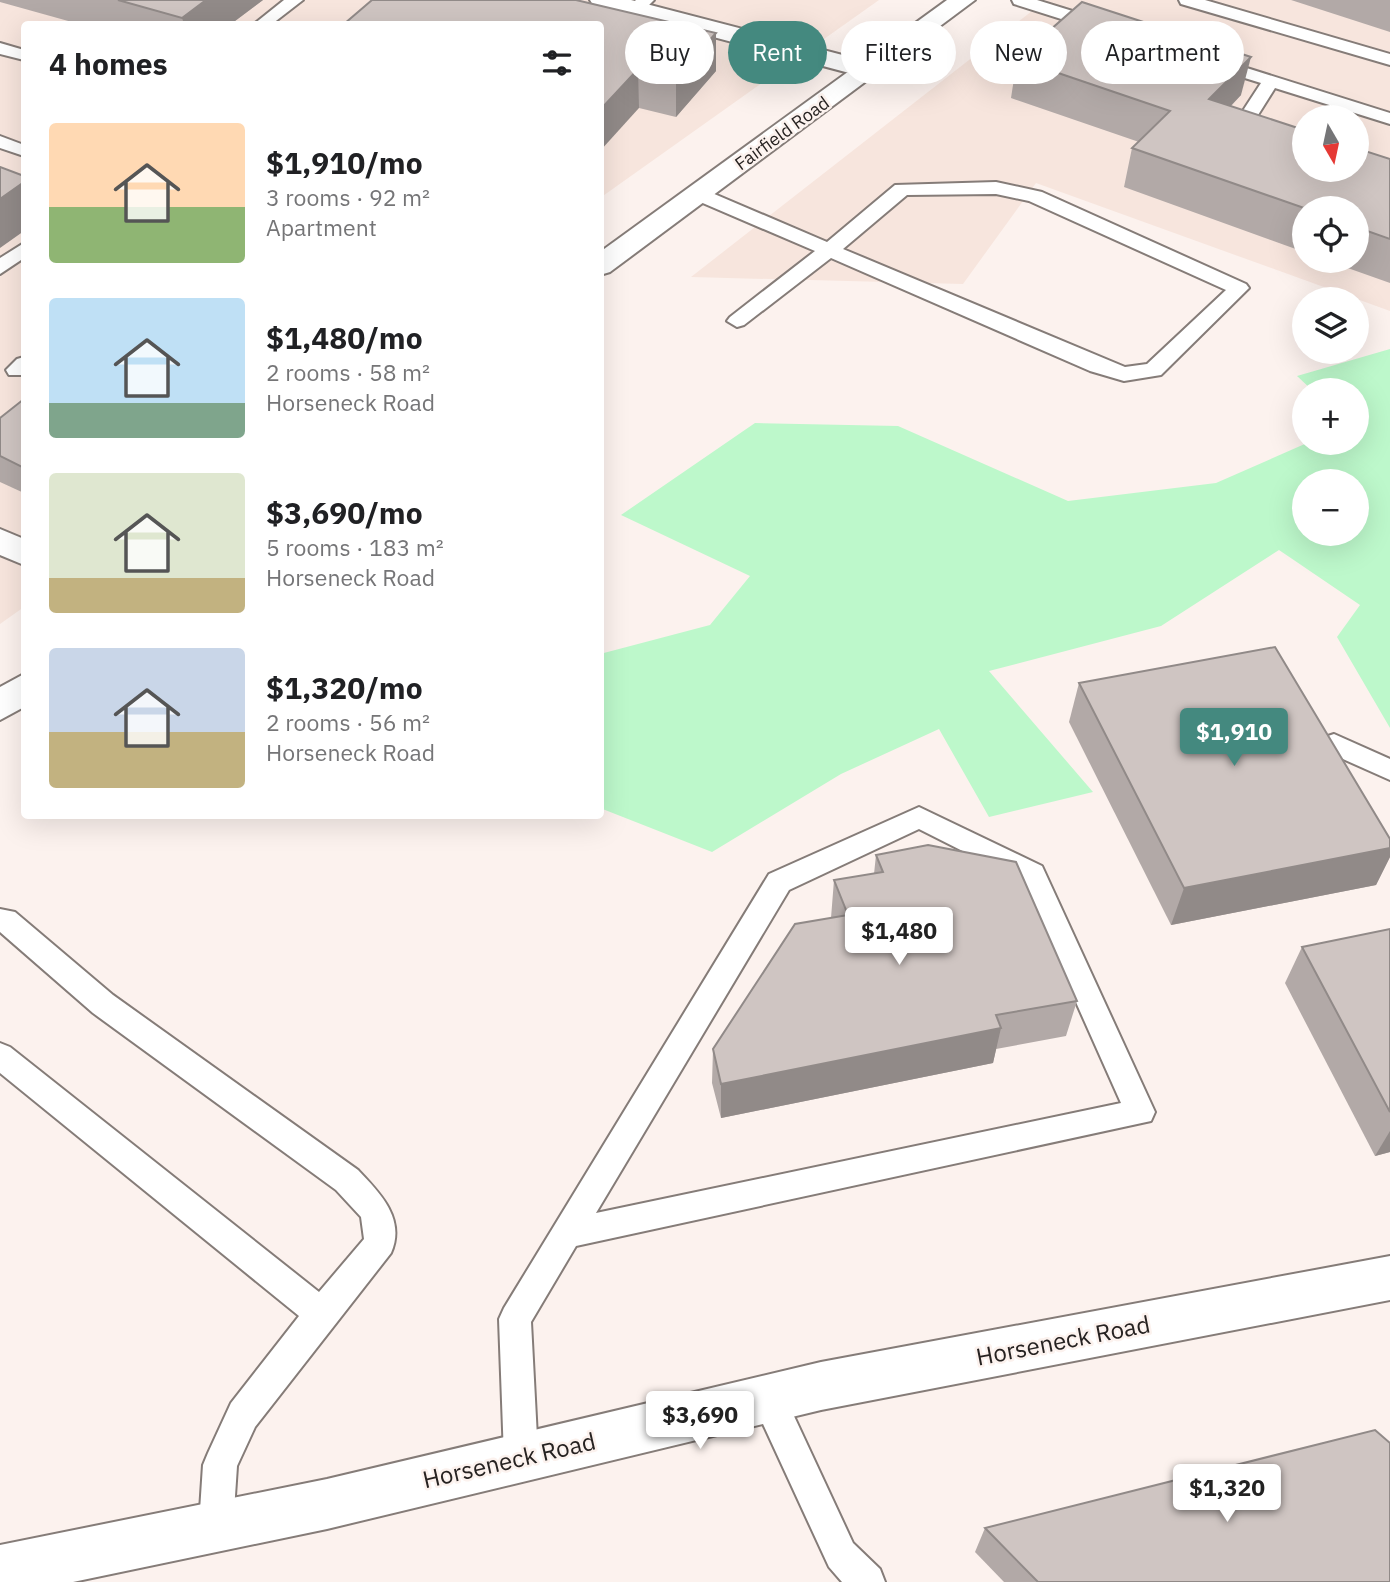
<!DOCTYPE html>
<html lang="en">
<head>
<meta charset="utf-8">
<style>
  :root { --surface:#fff; --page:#f2f2f2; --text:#202124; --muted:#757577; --accent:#44897f }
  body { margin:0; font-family:"IBM Plex Sans",sans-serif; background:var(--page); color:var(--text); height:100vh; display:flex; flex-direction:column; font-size:26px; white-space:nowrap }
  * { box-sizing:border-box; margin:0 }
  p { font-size:23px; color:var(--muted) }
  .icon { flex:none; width:38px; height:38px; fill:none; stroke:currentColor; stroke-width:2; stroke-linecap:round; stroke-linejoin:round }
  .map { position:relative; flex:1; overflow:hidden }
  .sheet { position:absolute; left:21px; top:21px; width:583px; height:798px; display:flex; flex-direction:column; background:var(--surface); border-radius:7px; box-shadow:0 7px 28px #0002 }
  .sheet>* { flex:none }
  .top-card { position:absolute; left:625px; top:21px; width:660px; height:63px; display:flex; gap:14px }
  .needle { width:46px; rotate:171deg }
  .controls { position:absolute; left:1292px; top:105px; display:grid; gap:14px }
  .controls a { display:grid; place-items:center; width:77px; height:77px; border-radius:50%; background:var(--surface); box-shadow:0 7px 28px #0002; font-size:35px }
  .price { position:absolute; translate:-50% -60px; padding:0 16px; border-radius:7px; background:#fff; color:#222; font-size:23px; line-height:46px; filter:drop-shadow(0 2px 4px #0008) }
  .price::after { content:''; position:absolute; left:50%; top:42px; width:21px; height:16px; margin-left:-10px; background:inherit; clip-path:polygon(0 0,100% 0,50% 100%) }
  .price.current { background:var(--accent); color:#fff }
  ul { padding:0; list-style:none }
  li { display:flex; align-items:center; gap:21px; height:175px; padding:0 28px }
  li span { display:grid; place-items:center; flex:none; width:196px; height:140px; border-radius:7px; color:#555 }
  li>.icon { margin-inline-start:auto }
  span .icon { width:84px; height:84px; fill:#fffc; stroke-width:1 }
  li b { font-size:30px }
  h2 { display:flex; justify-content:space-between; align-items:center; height:84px; padding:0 28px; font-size:30px }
  .pill { padding:0 24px; border-radius:32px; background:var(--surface); box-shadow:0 7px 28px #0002; font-size:24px; line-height:63px }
  .pill.current { background:var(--accent); color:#fff }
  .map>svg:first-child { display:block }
  .built { fill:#f7e5dd; fill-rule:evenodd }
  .green { fill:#bdf8cb; fill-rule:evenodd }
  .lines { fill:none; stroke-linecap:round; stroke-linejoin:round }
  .service-casing { stroke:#857c78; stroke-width:4 }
  .minor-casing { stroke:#857c78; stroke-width:4 }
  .tertiary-casing { stroke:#857c78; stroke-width:4 }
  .service { fill:#fff; fill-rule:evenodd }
  .minor { fill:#fff; fill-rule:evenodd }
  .tertiary { fill:#fff; fill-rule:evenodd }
  .wall { fill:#b2a9a7 }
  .shaded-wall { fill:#918a88 }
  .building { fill:#cfc5c2; stroke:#918a88; stroke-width:2 }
  .labels { text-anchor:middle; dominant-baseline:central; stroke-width:5; stroke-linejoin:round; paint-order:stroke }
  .far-street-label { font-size:18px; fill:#262221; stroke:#fcf2ee }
  .near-street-label { font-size:24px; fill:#262221; stroke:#fcf2ee }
</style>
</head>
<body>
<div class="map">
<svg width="1390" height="1582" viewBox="0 0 1390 1582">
  <rect width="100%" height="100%" fill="#fcf2ee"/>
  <g class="built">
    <path d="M0,0h879l-279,198v-174h-576v583l-24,17z"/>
    <path d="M1046,0h344v311l-354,-128 -73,101 -272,-7zM1304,117h52v53h-52zM1304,208h52v53h-52z"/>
  </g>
  <path class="green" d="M1390,349v379l-53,-91 23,-32 -81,-55 -118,76 -172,45 104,121 -104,25 -50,-88 -98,45 -129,78 -112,-44v-154l110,-29 40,-49 -129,-61 134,-92 143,3 170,75 148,-18 91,-40h49v-53h-44l-15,-14zM1304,481h52v53h-52z"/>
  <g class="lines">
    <defs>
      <g id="service">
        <path d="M284,0h19l-31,24h-18z"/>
        <path d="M636,0h18l-13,13h-12l-3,-4z"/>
        <path d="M1012,0h25l71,22 3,4 -9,5 -6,-1 -82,-26z"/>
        <path d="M1179,0h26l185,54v11l-209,-61z"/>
        <path d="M0,43l24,7v10l-24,-6z"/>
        <path d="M1215,58l175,55v11l-115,-36 -22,35 51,17v12l-69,-22 -2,-4 28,-43 -52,-16 -3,-4z"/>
        <path d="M0,136l24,9v11l-24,-8z"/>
        <path d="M996,182l46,10 204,92 3,4 -88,87 -37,6 -34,-10 -259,-113 -87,67 -7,2 -10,-6 3,-4 85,-66 -124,-53 -3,-4 3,-4h14l122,52 68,-57zM996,194l33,7 197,89 -79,74 -22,3 -282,-118 64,-54z"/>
        <path d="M24,243v15l-24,16v-16z"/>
        <path d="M24,357v18h-15l-3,-5 11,-11z"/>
        <path d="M1334,734l56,25v21l-65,-29 -4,-7 4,-7z"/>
        <path d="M919,807l123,59 113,246 -4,9 -575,125 -45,76 7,135 -5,12 -12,5 -12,-5 -5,-12 -5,-138 5,-11 265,-434zM919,829l103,52 99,222 -525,110 193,-323z"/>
        <path d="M0,909l15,3 98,83 245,175c22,23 48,49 33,83l-136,174 -18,39 -4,60 -5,12 -12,5 -12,-5 -5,-12 4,-61 5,-12 23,-50 68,-87 -299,-243v-30l10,4 309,245 45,-53 -3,-22 -25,-27 -243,-177 -93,-81z"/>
        <path d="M768,1381l12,5 73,157 27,26 5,13h-43l-13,-15 -78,-169 5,-12z"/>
      </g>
      <g id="minor">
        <path d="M590,0h41l246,64 4,6 -4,6 -9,2 -275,-73z"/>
        <path d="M0,529l24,10v26l-24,-10z"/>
      </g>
      <g id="tertiary">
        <path d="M947,0h28l-365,272 -10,3v-23z"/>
        <path d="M24,674v33l-24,13v-33z"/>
        <path d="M1390,1256v44l-569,110 -494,119 -254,53h-73v-37l327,-66 494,-117z"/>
      </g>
    </defs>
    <use href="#service" class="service-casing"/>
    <use href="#minor" class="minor-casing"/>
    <use href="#tertiary" class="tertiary-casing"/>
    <use href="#service" class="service"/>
    <use href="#minor" class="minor"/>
    <use href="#tertiary" class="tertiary"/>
  </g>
  <g class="wall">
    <path d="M0,0h263l-32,24h-152l-79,-22z"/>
    <path d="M372,0l344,71 -40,46 -37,-9z"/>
    <path d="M1291,0h99v32z"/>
    <path d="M1017,59l224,36 -10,11 159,53v124l-62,-22h28v-53h-52v44l-180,-65 8,-39 7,-6 -128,-44z"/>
    <path d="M24,399v94l-24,-11v-64z"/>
    <path d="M1079,683l311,156v18l-14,28 -205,40 -102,-203z"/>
    <path d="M876,855l201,146 -11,35 -70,13 -3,14 -272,55 -9,-35 1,-34 118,-131 3,-38 40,-6z"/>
    <path d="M1390,929v223l-15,4 -90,-173 17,-36z"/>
    <path d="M985,1528l405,54h-386l-29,-30z"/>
  </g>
  <g class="shaded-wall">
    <path d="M206,0h57l-32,24h-47l-2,-6z"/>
    <path d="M716,33v38l-40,46v-39z"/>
    <path d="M1251,57l-10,38 -41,43 9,-39z"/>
    <path d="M638,69l1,39 -39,43v-41z"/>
    <path d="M24,182v49l-24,17v-49z"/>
    <path d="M1390,848v9l-14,28 -205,40 13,-37z"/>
    <path d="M1001,1028l-8,35 -272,55v-34z"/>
    <path d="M1390,1131v21l-15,4z"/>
  </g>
  <g class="building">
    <path d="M118,0h88l-24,18z"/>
    <path d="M372,0h204l140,33 -40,45 -38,-9 -38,41v-86h-256z"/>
    <path d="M1082,2l169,55 -42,42 95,31v40h52v-22l34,11v80l-34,-12v-19h-52l-172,-60 38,-37 -153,-52z"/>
    <path d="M0,167l24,9v6l-24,17z"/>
    <path d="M24,399v69l-24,-12v-38z"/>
    <path d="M1275,647l115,192v9l-206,40 -105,-205z"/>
    <path d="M928,845l88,17 61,139 -81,14 5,13 -280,56 -8,-35 82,-125 53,-9 -14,-35 49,-8 -7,-17z"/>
    <path d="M1390,929v183l-88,-165z"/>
    <path d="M1375,1430l15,13v139h-352l-53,-54z"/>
  </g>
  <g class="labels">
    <g class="far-street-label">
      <text transform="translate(782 133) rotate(-36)">Fairfield Road</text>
    </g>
    <g class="near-street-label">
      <text transform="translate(1063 1340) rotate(-11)">Horseneck Road</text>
      <text transform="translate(509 1460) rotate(-13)">Horseneck Road</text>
    </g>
  </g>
</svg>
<div class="controls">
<a><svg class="needle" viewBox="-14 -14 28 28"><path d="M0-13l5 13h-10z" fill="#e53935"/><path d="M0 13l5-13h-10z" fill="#757577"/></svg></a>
<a><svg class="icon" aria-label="locate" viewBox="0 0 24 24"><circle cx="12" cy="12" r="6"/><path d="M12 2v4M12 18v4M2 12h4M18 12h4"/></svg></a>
<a><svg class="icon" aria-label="layers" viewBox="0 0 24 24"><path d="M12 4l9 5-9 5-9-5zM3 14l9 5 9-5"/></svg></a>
<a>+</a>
<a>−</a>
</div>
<b class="price current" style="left:1234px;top:768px">$1,910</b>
<b class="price" style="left:899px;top:967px">$1,480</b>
<b class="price" style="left:700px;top:1451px">$3,690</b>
<b class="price" style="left:1227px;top:1524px">$1,320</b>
<div class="top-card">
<a class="pill">Buy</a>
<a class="pill current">Rent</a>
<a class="pill">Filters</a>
<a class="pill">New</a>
<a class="pill">Apartment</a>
</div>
<section class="sheet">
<h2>4 homes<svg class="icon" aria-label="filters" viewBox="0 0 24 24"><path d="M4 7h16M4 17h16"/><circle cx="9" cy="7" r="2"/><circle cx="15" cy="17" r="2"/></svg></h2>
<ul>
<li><span style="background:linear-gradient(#ffd9b3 60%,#8fb573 0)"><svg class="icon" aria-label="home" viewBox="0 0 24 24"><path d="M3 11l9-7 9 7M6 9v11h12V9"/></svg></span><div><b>$1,910/mo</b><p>3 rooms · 92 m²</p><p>Apartment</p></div></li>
<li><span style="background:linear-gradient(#bfe0f5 75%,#7fa58c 0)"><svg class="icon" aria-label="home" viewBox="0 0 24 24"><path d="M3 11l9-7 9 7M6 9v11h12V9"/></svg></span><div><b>$1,480/mo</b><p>2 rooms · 58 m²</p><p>Horseneck Road</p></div></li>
<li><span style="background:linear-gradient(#dfe7d0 75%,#c2b280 0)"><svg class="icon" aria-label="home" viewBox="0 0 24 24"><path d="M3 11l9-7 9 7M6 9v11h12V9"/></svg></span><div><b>$3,690/mo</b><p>5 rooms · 183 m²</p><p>Horseneck Road</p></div></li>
<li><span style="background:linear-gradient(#c9d6e8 60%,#c2b280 0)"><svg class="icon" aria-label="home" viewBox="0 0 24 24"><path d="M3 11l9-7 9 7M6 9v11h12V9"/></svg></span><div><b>$1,320/mo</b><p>2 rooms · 56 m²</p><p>Horseneck Road</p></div></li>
</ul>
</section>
</div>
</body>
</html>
